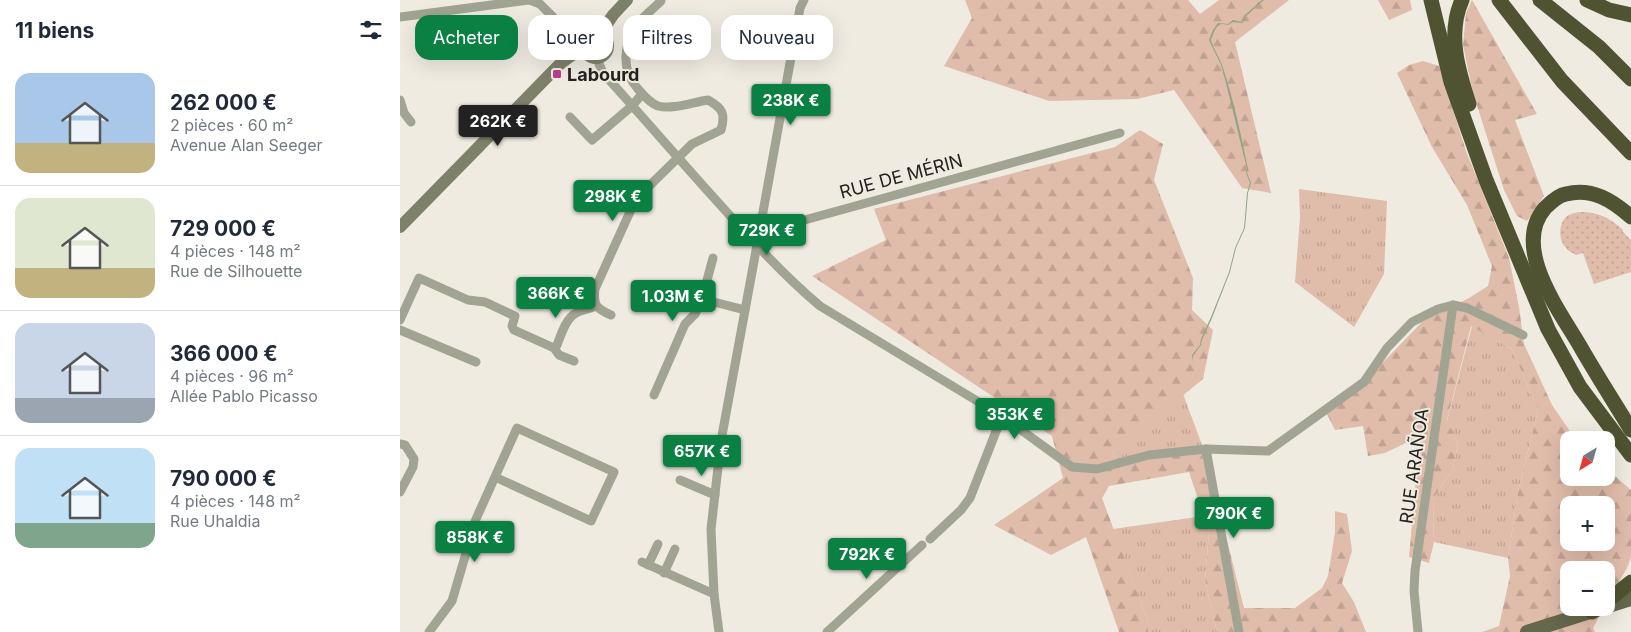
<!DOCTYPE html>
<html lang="fr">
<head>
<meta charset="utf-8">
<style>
  :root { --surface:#fff; --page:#f6f6f7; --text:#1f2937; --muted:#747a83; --line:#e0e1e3; --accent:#0b8043 }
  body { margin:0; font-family:Inter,sans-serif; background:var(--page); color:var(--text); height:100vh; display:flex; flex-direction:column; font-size:19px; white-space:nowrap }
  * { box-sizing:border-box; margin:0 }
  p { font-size:16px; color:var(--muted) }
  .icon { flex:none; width:28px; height:28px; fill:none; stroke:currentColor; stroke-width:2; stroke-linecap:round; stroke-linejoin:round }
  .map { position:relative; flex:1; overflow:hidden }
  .drawer { display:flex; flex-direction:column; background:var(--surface); width:400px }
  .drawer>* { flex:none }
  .top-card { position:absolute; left:15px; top:15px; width:475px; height:45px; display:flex; gap:10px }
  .needle { width:32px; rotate:217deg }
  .fabs { position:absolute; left:1160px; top:431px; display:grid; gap:10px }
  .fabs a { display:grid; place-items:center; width:55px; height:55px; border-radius:10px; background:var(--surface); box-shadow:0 5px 20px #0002; font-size:25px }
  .price { position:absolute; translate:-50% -42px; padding:0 11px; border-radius:5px; background:var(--accent); color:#fff; font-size:16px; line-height:32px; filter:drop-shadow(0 1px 2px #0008) }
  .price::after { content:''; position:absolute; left:50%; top:30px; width:15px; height:11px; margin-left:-8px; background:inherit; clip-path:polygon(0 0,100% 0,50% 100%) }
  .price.on { background:#222; color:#fff }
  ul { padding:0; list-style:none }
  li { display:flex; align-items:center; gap:15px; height:125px; padding:0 15px }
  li+li { border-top:1px solid var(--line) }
  li span { display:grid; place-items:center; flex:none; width:140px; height:100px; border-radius:15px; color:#555 }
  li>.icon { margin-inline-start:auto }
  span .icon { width:60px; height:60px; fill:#fffc; stroke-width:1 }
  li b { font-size:21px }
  h2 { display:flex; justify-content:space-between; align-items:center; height:60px; padding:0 15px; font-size:21px }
  .pill { padding:0 18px; border-radius:15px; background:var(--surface); box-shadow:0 5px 20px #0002; font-size:18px; line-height:45px }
  .pill.on { background:var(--accent); color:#fff }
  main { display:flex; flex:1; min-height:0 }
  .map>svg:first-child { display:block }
  .grass { fill:url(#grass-tufts) }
  .forest { fill:url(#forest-firs); fill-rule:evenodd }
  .park { fill:url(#park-dots) }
  .water { fill:#91a585 }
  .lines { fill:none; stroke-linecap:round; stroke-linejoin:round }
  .street { stroke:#a2a493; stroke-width:9 }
  .secondary { stroke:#7e8169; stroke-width:12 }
  .primary { stroke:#65684b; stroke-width:14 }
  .highway { stroke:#505331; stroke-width:15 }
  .poi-dot { fill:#ba3e8f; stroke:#efebe1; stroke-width:2 }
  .labels { text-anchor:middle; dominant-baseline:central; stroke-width:4; stroke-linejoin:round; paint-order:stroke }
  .poi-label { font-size:18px; font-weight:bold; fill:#24221f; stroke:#efebe1; text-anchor:start }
  .street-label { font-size:18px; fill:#24221f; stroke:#efebe1 }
</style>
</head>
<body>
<main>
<section class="drawer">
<h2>11 biens<svg class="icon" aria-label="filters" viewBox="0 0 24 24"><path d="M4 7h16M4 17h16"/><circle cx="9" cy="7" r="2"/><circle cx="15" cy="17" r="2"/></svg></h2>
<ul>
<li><span style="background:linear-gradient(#a9c7e8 70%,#c2b280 0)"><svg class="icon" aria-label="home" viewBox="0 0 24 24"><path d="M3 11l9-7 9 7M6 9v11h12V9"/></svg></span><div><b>262 000 €</b><p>2 pièces · 60 m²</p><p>Avenue Alan Seeger</p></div></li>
<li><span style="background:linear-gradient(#dfe7d0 70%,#c2b280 0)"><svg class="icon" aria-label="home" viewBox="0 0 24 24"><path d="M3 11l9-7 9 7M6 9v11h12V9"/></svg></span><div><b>729 000 €</b><p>4 pièces · 148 m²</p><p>Rue de Silhouette</p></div></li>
<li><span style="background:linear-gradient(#c9d6e8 75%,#9aa5b1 0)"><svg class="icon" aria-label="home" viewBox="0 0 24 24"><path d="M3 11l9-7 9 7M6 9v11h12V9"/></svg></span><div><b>366 000 €</b><p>4 pièces · 96 m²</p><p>Allée Pablo Picasso</p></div></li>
<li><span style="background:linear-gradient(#bfe0f5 75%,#7fa58c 0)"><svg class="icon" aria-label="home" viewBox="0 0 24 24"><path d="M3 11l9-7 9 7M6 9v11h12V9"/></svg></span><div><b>790 000 €</b><p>4 pièces · 148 m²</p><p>Rue Uhaldia</p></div></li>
</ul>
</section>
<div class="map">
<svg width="1231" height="632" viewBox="0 0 1231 632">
  <defs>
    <pattern id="grass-tufts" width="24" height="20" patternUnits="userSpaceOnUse" patternTransform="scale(1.25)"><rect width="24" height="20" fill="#e0bcaa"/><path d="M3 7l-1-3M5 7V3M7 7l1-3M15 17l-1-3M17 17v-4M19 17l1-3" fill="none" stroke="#c0a192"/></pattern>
    <pattern id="forest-firs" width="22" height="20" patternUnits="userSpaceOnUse" patternTransform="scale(1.25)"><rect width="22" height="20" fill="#e0bcaa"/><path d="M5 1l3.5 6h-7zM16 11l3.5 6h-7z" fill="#c0a192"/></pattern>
    <pattern id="park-dots" width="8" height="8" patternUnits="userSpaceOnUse" patternTransform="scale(1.25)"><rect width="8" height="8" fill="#e0bcaa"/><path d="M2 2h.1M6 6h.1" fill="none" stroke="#c0a192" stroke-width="1.8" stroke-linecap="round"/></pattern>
  </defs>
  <rect width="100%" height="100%" fill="#efebe1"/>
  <g class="grass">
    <path d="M899,189l88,12 -3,73 -30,53 -59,-45 5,-65z"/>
    <path d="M1072,326l40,23 26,61 -20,82 -10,66 -74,-16 -1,-43 20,-30 5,-26 -11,-22z"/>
    <path d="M783,394l22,59 -90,5 -2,-5z"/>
    <path d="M804,516l5,16 -4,48 12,52h-69v-10l-35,-93z"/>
  </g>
  <g class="forest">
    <path d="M565,0h223l12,14 19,-14h70l-54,42 36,151 -29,-5 -68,-98 -37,9 -88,2 -105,-35 28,-48z"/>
    <path d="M978,0h32l2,10 -23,10z"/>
    <path d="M1072,0l65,114 -22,6 29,76 -17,25 -10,-5 -13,-26 -31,-97 -10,-48 3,-32z"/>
    <path d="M1023,61l16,5 27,85 43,107 10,49 5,37 28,61 24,35h-7v38h37v-10l25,22v67l-4,11 -21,36v-34h-37v38h35l-11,20 2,4h-113l17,-6 11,-50 -2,-18 10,-66 20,-82 -26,-61 -41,-23 -24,94 11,23 -5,26 -20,30 1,43 -5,21 -20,-6 11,-121 -35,17 -17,3 -5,-30 -28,4 -8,-16 34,-29 61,-63 47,-24 19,-12 4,-20 -25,-61 -35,-58 -35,-74 12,-8zM1169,505h37v37h-37z"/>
    <path d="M740,130l23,14 -9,36 39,98 -1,32 21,20 -10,49 -90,74 2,5 90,-5 39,155h51l27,-20 6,-12 7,-44v-21l12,3 5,37 -10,32 12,19 12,30h-149l-12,-52 4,-48 -20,-60 -80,14 -7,12 46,124v10h-29l-33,-95 -35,18 -57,-30 69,-47 -11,-42 -240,-160 74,-36 -12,-31 241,-62z"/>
  </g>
  <path class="park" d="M1184,212c17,1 27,7 39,18v2l8,8v32l-37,12 -11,-31 -7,2c-3,-2 -8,-4 -10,-7 -7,-7 -8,-22 -1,-30 4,-5 13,-6 19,-6z"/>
  <path class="water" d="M862,0h2c-7,5 -12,11 -19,17v3l-3,3 -9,-1 -5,3c-12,-4 -13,6 -17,15 3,10 9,18 12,28 11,33 18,67 25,101l-1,4 4,10 -3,10 -3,35 -9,20 -6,24 -18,46 -10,22 -1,5 -8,11 -1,5 -9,15 9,-15v-6l8,-10 1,-6 10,-22 18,-45 6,-24 9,-20 3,-35 3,-10 -4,-10 1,-4 -21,-86 -5,-18 -12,-25 4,-10 5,-7 10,1 5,-4 9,2 4,-8z"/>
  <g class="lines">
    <g class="street">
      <path d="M130,0l10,4 37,37 7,2"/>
      <path d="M0,17l129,-17"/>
      <path d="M197,59l6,14c38,42 75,85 112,126 34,38 67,75 105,107l182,110 70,51 25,2 52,-14 57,-6 62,2 96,-69 23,-34 25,-26 26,-13 15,-4 14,3 56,27"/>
      <path d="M0,100l4,13 7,9"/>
      <path d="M170,117l22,23 40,-34 10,-12"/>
      <path d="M357,245l43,-237 4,-8"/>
      <path d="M302,299l43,11"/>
      <path d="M211,315c-14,-6 -18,-9 -16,-26l39,-86 6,-8 52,-51 29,-14c5,-17 1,-22 -13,-30 -15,2 -35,10 -50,6 -8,-3 -15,-11 -20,-17 -17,-19 -15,-44 -1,-64 6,-9 16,-16 24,-24"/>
      <path d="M0,320l19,-42 49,22 17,2 30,14 -3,10 2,4 40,18 3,-3c4,-10 9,-27 19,-32 6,-3 13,-4 20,-7"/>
      <path d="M0,330l76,32"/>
      <path d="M154,348l5,7 15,6"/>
      <path d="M254,395l31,-71 10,-10 7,-15 11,-41"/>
      <path d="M0,444l5,1 9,14 -1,8 -13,25"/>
      <path d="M806,449l33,183"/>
      <path d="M280,480l35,15"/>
      <path d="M530,539l31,-29 9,-12 32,-82"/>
      <path d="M242,562l72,32"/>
      <path d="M248,565l10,-21"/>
      <path d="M264,573l11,-24"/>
      <path d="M29,632l23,-31 24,-82 41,-91 97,44 -23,49 -96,-44"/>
      <path d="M319,632l-5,-38 -3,-65 10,-88 36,-196 15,-16 348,-96"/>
      <path d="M427,632l95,-87"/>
      <path d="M1018,632l-4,-41 1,-20 38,-266"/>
    </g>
    <g class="secondary">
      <circle cx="196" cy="46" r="12"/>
      <path d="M200,34l13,-19 14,-15"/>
      <path d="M0,227l160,-163 15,-11 9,-4"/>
    </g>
    <path class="primary" d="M1127,632l104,-33"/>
    <g class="highway">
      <path d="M1031,0l20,82 35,98 62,149 32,58 51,68"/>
      <path d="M1062,0c-15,34 -4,70 7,104"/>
      <path d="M1099,0l63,81 69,72"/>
      <path d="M1140,0l59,47 32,32"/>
      <path d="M1187,0l22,10 22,5"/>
      <path d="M1231,217c-18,-16 -39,-30 -65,-23 -7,1 -16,9 -21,14 -34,39 14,102 35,138 16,28 34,56 51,84"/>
      <path d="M1206,602l25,-20"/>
      <path d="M1192,612l6,-4"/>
    </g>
  </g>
  <rect class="poi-dot" x="152" y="69" width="10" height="10" rx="2.5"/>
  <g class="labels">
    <g class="poi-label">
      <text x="167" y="74">Labourd</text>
    </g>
    <g class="street-label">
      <text transform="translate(501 176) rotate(-15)">RUE DE MÉRIN</text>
      <text transform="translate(1014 466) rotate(-82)">RUE ARAÑOA</text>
    </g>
  </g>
</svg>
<div class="fabs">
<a><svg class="needle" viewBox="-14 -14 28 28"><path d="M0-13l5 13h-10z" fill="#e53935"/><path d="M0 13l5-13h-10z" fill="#747a83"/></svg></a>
<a>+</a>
<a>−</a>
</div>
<b class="price" style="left:391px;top:126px">238K €</b>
<b class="price on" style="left:98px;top:147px">262K €</b>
<b class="price" style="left:213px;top:222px">298K €</b>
<b class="price" style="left:367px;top:256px">729K €</b>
<b class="price" style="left:156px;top:319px">366K €</b>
<b class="price" style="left:273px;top:322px">1.03M €</b>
<b class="price" style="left:615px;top:440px">353K €</b>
<b class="price" style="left:302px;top:477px">657K €</b>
<b class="price" style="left:834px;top:539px">790K €</b>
<b class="price" style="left:75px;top:563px">858K €</b>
<b class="price" style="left:467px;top:580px">792K €</b>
<div class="top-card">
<a class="pill on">Acheter</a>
<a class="pill">Louer</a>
<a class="pill">Filtres</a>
<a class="pill">Nouveau</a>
</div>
</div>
</main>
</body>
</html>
